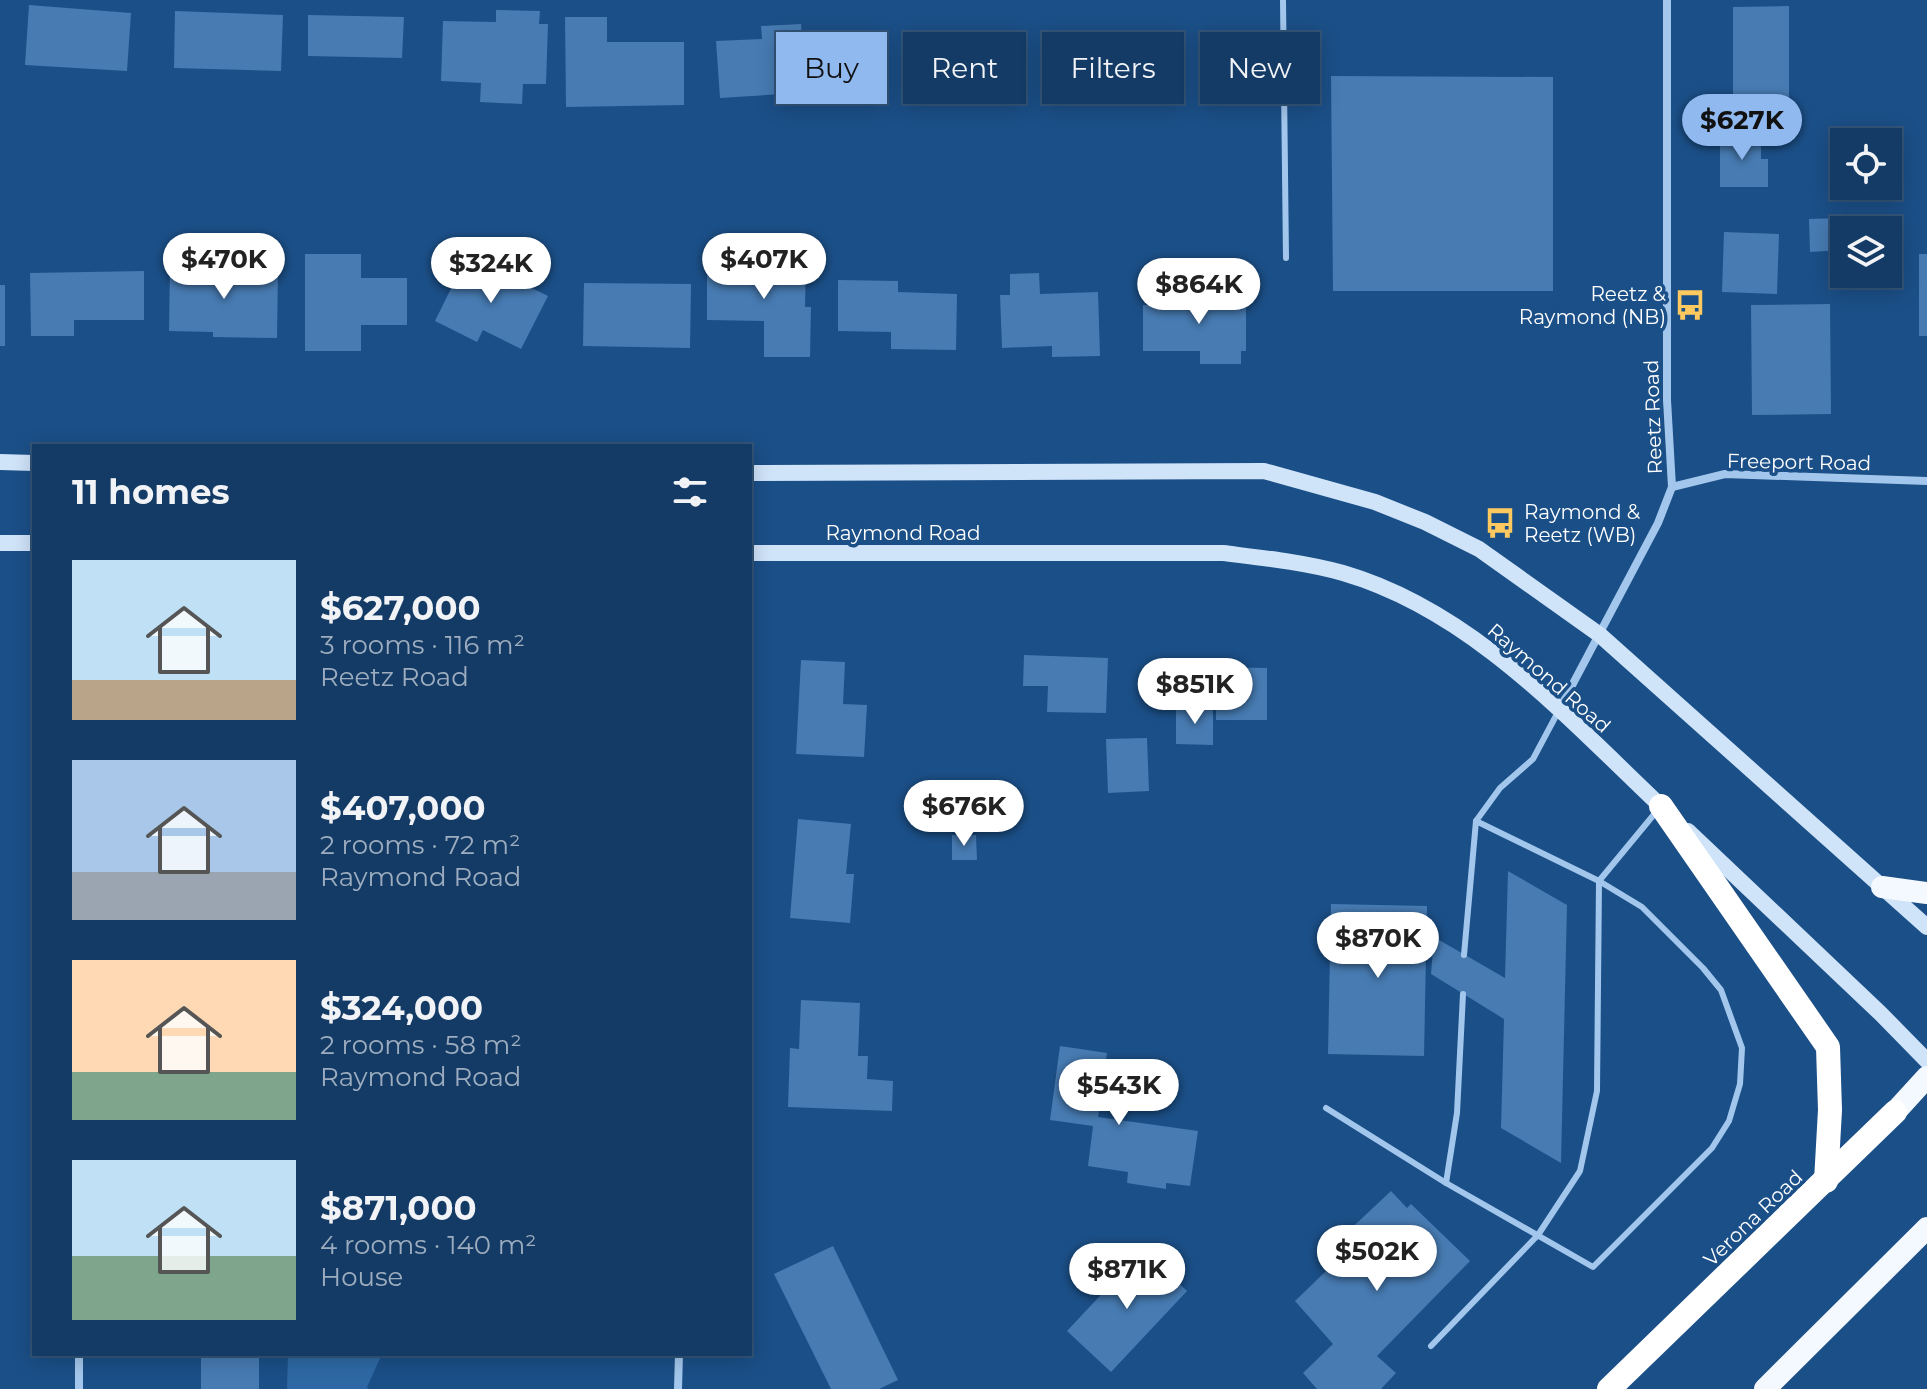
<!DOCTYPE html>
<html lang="en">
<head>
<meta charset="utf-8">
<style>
  :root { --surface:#143b65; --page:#21466e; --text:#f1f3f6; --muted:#9dadbf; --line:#335579; --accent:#90b9f0 }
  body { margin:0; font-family:Montserrat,sans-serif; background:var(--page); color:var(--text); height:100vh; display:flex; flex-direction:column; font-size:30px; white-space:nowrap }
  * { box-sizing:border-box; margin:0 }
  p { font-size:26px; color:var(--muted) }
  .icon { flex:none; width:44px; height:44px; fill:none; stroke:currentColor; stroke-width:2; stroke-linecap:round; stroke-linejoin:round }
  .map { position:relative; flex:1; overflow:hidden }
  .sheet { position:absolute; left:32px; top:444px; width:720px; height:912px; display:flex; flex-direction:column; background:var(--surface); border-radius:0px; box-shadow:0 4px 20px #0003,0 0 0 2px var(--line) }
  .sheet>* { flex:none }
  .guide { position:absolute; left:776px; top:32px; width:760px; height:72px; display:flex; gap:16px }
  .tools { position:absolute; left:1830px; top:128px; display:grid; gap:16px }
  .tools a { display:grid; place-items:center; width:72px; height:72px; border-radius:0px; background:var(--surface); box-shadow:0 4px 20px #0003,0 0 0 2px var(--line); font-size:40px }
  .price { position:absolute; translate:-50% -68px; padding:0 18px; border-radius:28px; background:#fff; color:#222; font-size:26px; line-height:52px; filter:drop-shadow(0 2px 4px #0008) }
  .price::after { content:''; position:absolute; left:50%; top:48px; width:24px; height:18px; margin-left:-12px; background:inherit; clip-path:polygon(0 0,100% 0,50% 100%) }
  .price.on { background:var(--accent); color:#111 }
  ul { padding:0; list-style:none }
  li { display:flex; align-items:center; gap:24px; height:200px; padding:0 40px }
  li span { display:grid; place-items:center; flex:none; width:224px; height:160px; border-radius:0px; color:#555 }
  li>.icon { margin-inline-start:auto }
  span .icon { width:96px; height:96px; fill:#fffc; stroke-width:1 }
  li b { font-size:34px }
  h2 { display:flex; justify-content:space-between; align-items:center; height:96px; padding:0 40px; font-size:34px }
  .chip { padding:0 28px; border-radius:0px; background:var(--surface); box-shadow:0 4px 20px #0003,0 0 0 2px var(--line); font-size:28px; line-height:72px }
  .chip.on { background:var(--accent); color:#111 }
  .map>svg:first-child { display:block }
  .green { fill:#2e69a5 }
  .building { fill:#477bb2 }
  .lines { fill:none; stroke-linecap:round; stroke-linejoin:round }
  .service { stroke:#a3c7ec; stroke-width:6 }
  .minor { stroke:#a3c7ec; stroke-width:8 }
  .secondary { stroke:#cfe3f9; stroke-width:16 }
  .trunk { stroke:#f4f8ff; stroke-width:22 }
  .motorway { stroke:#fff; stroke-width:24 }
  .labels { text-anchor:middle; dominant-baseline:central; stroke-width:7; stroke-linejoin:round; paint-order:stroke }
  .poi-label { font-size:20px; fill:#fff; stroke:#1b4f87; text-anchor:end }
  .street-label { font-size:20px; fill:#fff; stroke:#1b4f87 }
</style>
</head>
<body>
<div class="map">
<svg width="1927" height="1389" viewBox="0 0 1927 1389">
  <rect width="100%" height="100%" fill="#1b4f87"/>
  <path class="green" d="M288,1354h94l-15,33 2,2h-82z"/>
  <g class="building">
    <path d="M29,5l102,8 -4,58 -102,-6z"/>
    <path d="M1789,6v103h-56v-102z"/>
    <path d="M496,10l44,1 -1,13h9l-2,60h-23l-1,20 -42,-2 1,-19 -40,-2 2,-60 53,1z"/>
    <path d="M175,11l108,4 -2,56 -107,-3z"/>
    <path d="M308,15l96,2 -2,41 -94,-2z"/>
    <path d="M565,17h42v25h77v63l-118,2z"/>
    <path d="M801,24l1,12 9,-1 3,57 -94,6 -4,-57 46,-2 -1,-13z"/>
    <path d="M1331,76l222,1v214h-220z"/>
    <path d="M1720,134h41v25h7v28h-48z"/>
    <path d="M1842,218v7l19,-1v6h-17l-1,20 -33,2 -1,-33z"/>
    <path d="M1724,232l55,2 -2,60 -55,-2z"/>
    <path d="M305,254h56v24h46v47h-46v26h-56z"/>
    <rect x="1919" y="254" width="8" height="82"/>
    <path d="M467,256l81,40 -27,53 -38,-19 -6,12 -42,-21z"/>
    <path d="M707,260h99l-1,47h6l-1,50h-46v-36l-57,-1z"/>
    <path d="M170,265l108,3 -1,70 -64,-1v-5l-44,-1z"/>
    <path d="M144,271v49h-70v16h-43l-1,-63z"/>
    <path d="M1039,273l1,21 58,-2 2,64 -48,1v-11l-50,2 -2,-53h10v-21z"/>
    <path d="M838,280l60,1v11l59,2 -1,56 -65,-1v-17l-53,-1z"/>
    <path d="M584,283l107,1 -1,64 -107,-2z"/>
    <rect x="0" y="285" width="5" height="61"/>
    <path d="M1175,292h71v59h-5v13h-41v-13h-57v-46l32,-1z"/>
    <path d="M1830,304l1,110 -79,1 -1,-110z"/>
    <path d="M1024,655l84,3 -2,55 -59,-1 1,-26h-25z"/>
    <path d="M801,660l44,2 -2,42 24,1 -3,52 -68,-3z"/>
    <path d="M1216,667l51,1v52h-51z"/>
    <path d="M1176,707h37v38l-37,-1z"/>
    <path d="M1147,738l2,53 -41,2 -2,-54z"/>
    <path d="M798,819l53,5 -5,50h8l-4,49 -60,-5z"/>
    <path d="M952,835h24l1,25h-25z"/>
    <path d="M1508,871l59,34 -6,258 -60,-35 3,-109 -73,-45 3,-37 71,41z"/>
    <path d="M1331,904l96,2 -3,150 -96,-2z"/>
    <path d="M801,1000l59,3 -2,53h10l-1,23 26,2 -1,30 -104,-4 2,-59 9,1z"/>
    <path d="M1060,1046l47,7 -9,64 100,14 -8,55 -24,-3v6l-39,-6 1,-11 -40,-6 5,-40 -43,-6z"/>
    <path d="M1391,1191l16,17 4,-4 59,57 -93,95 19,17 -15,16h-64l-14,-16 30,-29 -38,-43 56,-54 -8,-11z"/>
    <path d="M833,1246l65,134 -19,9h-48l-57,-115z"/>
    <path d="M1143,1250l44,41 -76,81 -44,-41z"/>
    <rect x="201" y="1354" width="58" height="35"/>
  </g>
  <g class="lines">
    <g class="service">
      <path d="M1283,0l3,258"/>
      <path d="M1464,955l12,-134 24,-33 33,-29 25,-47"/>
      <path d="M1326,1108l120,75 147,84 119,-119 17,-27 11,-37 2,-36 -21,-58 -18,-22 -61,-61 -43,-26 -123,-60"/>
      <path d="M1446,1183l11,-70 6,-119"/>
      <path d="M1431,1346l107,-111 42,-64 17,-80 2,-210 57,-69"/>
    </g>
    <g class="minor">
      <path d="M1672,487l53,-13 202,7"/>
      <path d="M1559,710l99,-187 14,-36 -5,-87v-400"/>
      <path d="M79,1389v-35"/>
      <path d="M678,1389l1,-35"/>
    </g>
    <g class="secondary">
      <path d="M0,462l34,1"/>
      <path d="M750,473l514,-2 111,31 50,20 54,27 121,86 327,292"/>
      <path d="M0,543h34"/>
      <path d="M750,553h473c40,5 80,9 120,20 131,38 228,149 325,240"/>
      <path d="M1688,831l192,182 47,48"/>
    </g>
    <g class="trunk">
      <path d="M1882,887l45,6"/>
      <path d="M1895,1112l32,-35"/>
      <path d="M1765,1389l162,-161"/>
    </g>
    <g class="motorway">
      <path d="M1661,806l167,241 2,63 -4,71"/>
      <path d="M1609,1389l286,-277"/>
    </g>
  </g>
  <defs>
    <symbol id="bus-bare" viewBox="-9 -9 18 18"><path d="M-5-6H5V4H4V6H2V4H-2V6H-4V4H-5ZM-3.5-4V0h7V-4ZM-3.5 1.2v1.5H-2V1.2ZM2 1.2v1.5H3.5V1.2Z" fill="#fec95f" stroke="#1b4f87" stroke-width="2.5" paint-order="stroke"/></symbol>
  </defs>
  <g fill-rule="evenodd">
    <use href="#bus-bare" x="1668" y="283" width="44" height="44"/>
    <use href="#bus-bare" x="1478" y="501" width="44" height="44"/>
  </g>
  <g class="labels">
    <g class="poi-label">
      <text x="1666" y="294">Reetz &amp;<tspan x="1666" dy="23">Raymond (NB)</tspan></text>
      <text x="1524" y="512" text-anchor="start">Raymond &amp;<tspan x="1524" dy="23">Reetz (WB)</tspan></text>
    </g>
    <g class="street-label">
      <text transform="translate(1653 417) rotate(-92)">Reetz Road</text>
      <text transform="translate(1799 462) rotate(1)">Freeport Road</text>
      <text x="903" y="533">Raymond Road</text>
      <text transform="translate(1549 678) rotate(41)">Raymond Road</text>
      <text transform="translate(1753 1218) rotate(-44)">Verona Road</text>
    </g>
  </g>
</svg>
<div class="tools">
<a><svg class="icon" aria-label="locate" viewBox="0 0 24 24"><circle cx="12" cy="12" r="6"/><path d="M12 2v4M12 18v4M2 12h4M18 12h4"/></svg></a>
<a><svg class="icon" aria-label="layers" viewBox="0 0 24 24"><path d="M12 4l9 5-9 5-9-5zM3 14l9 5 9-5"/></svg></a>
</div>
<b class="price on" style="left:1742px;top:162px">$627K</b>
<b class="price" style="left:224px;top:301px">$470K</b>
<b class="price" style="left:764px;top:301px">$407K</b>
<b class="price" style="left:491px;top:305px">$324K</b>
<b class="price" style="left:1199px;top:326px">$864K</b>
<b class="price" style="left:1195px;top:726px">$851K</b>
<b class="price" style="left:964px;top:848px">$676K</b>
<b class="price" style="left:1378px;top:980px">$870K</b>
<b class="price" style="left:1119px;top:1127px">$543K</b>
<b class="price" style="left:1377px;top:1293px">$502K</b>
<b class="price" style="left:1127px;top:1311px">$871K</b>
<div class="guide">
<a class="chip on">Buy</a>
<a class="chip">Rent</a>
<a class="chip">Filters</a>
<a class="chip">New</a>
</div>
<section class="sheet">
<h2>11 homes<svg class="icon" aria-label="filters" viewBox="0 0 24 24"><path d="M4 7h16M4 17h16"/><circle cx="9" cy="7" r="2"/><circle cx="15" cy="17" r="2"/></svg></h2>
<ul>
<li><span style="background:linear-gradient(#bfe0f5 75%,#b9a48a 0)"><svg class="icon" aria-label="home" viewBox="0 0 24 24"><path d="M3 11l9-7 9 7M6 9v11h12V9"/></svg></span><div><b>$627,000</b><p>3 rooms · 116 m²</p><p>Reetz Road</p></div></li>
<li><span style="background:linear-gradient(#a9c7e8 70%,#9aa5b1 0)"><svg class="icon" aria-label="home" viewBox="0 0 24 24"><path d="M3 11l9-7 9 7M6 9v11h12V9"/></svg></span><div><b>$407,000</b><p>2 rooms · 72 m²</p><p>Raymond Road</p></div></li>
<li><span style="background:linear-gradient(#ffd9b3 70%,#7fa58c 0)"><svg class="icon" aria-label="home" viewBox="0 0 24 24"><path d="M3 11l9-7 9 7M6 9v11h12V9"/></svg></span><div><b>$324,000</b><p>2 rooms · 58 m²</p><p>Raymond Road</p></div></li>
<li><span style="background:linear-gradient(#bfe0f5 60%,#7fa58c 0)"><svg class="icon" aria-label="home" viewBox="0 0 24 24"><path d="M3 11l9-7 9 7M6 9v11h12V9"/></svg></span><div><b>$871,000</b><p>4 rooms · 140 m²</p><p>House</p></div></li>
</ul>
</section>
</div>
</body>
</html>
